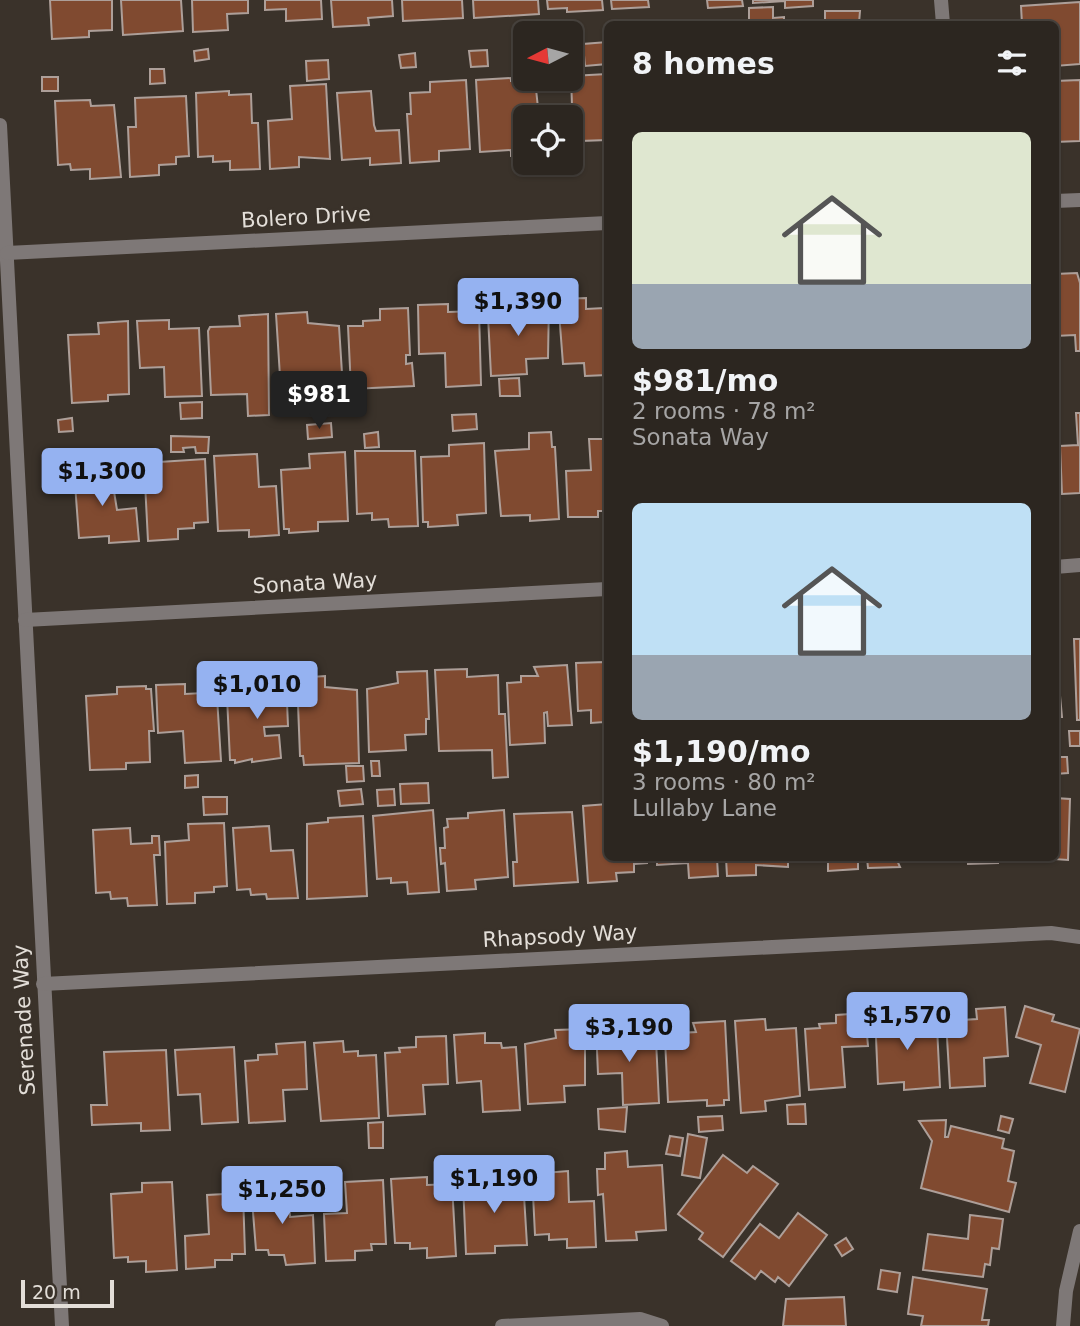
<!DOCTYPE html>
<html lang="en">
<head>
<meta charset="utf-8">
<style>
  :root { --surface:#2c2620; --page:#342e29; --text:#f1f3f6; --muted:#a6a5a5; --line:#48433e; --accent:#95b2f1 }
  body { margin:0; font-family:"DejaVu Sans",sans-serif; background:var(--page); color:var(--text); height:100vh; display:flex; flex-direction:column; font-size:26px; white-space:nowrap }
  * { box-sizing:border-box; margin:0 }
  p { font-size:23px; color:var(--muted) }
  .icon { flex:none; width:38px; height:38px; fill:none; stroke:currentColor; stroke-width:2; stroke-linecap:round; stroke-linejoin:round }
  .map { position:relative; flex:1; overflow:hidden }
  .sheet { position:absolute; left:604px; top:21px; width:455px; height:840px; display:flex; flex-direction:column; background:var(--surface); border-radius:10px; box-shadow:0 2px 5px #0004,0 0 0 2px var(--line) }
  .sheet>* { flex:none }
  .needle { width:46px; rotate:264deg }
  .controls { position:absolute; left:513px; top:21px; display:grid; gap:14px }
  .controls a { display:grid; place-items:center; width:70px; height:70px; border-radius:10px; background:var(--surface); box-shadow:0 2px 5px #0004,0 0 0 2px var(--line); font-size:35px }
  .scale { position:absolute; left:21px; bottom:18px; width:93px; box-sizing:border-box; padding-left:7px; border:4px solid #e3ded8; border-top:0; font-size:19px; line-height:24px; white-space:nowrap; color:#e3ded8; -webkit-text-stroke:5px #3a322a; paint-order:stroke }
  .price { position:absolute; translate:-50% -60px; padding:0 16px; border-radius:7px; background:var(--accent); color:#111; font-size:23px; line-height:46px; filter:drop-shadow(0 2px 4px #0008) }
  .price::after { content:''; position:absolute; left:50%; top:42px; width:21px; height:16px; margin-left:-10px; background:inherit; clip-path:polygon(0 0,100% 0,50% 100%) }
  .price.selected { background:#222; color:#fff }
  ul { padding:0; list-style:none }
  li { display:grid; align-content:center; gap:14px; height:371px; padding:0 28px }
  li span { display:grid; place-items:center; height:217px; border-radius:10px; color:#555 }
  li>.icon { margin-inline-start:auto }
  span .icon { width:126px; height:126px; fill:#fffc; stroke-width:1 }
  li b { font-size:30px }
  h2 { display:flex; justify-content:space-between; align-items:center; height:84px; padding:0 28px; font-size:30px }
  .map>svg:first-child { display:block }
  .building { fill:#804a30; stroke:#ad9f99; stroke-width:2 }
  .lines { fill:none; stroke-linecap:round; stroke-linejoin:round }
  .minor { stroke:#7e7877; stroke-width:14 }
  .labels { text-anchor:middle; dominant-baseline:central; stroke-width:5; stroke-linejoin:round; paint-order:stroke }
  .street-label { font-size:21px; fill:#e3ded8; stroke:#3a322a }
</style>
</head>
<body>
<div class="map">
<svg width="1080" height="1326" viewBox="0 0 1080 1326">
  <rect width="100%" height="100%" fill="#3a322a"/>
  <g class="building">
    <path d="M50,0h62v30l-23,1v6l-37,2z"/>
    <path d="M121,0h60l2,31 -60,4z"/>
    <path d="M192,0h56v13l-21,1 1,16 -35,2z"/>
    <path d="M265,0h56l1,19 -36,2v-12l-21,1z"/>
    <path d="M331,0h61l1,16 -25,2 1,7 -36,2z"/>
    <path d="M402,0h60l1,18 -60,3z"/>
    <path d="M473,0h65l1,14 -65,4z"/>
    <path d="M547,0h55l1,10 -36,2v-4l-19,1z"/>
    <path d="M611,0h37l1,7 -37,2z"/>
    <path d="M707,0h35l1,6 -35,2z"/>
    <path d="M753,0h60v6l-28,2v-7l-32,2z"/>
    <path d="M1080,2v62l-25,2v-42h-33l-1,-18z"/>
    <path d="M773,7v11l11,-1v7h-35v-16z"/>
    <path d="M825,11h35l-1,12 -34,1z"/>
    <path d="M537,28v5h-12v12h-6l-1,-16z"/>
    <path d="M607,42v22l-22,2 -2,-22z"/>
    <path d="M208,49l1,10 -14,2 -1,-10z"/>
    <path d="M487,50l1,16 -17,1 -2,-16z"/>
    <path d="M415,53l1,14 -15,1 -2,-13z"/>
    <path d="M328,60l1,19 -22,2 -1,-20z"/>
    <path d="M150,69h14l1,14 -15,1z"/>
    <path d="M607,74v66l-27,1v13l-10,1v-38h-22l-1,-10 25,-1 -1,-30z"/>
    <rect x="42" y="77" width="16" height="14"/>
    <path d="M511,78v3l24,-1 4,37h-14v38l-14,1v-6l-31,2 -4,-72z"/>
    <path d="M466,80l4,69 -31,2v10l-29,2 -3,-49h4l-1,-21 20,-1v-10z"/>
    <path d="M1080,80v61l-25,1v-61z"/>
    <path d="M326,84l4,75 -31,-2v10l-29,2 -2,-48 24,-2 -2,-33z"/>
    <path d="M229,91v4l22,-1 1,29h6l2,46 -30,1v-9l-17,1v-6l-15,1 -2,-64z"/>
    <path d="M371,91l3,34 2,6 23,-1 2,33 -31,2v-7l-28,2 -5,-67z"/>
    <path d="M186,96l3,60 -13,1v7l-17,1v10l-29,2 -2,-50h8l-1,-29z"/>
    <path d="M90,100l1,6 23,-1 7,72 -31,2v-10l-19,1 -1,-6 -12,1 -3,-64z"/>
    <path d="M1077,273l3,10v68h-4l-1,-16 -20,1v-62z"/>
    <path d="M586,298v11l18,-1v5h3v62l-22,1 -1,-13 -21,1 -5,-65z"/>
    <path d="M549,301l-1,57 -22,1 1,15 -36,2 -3,-60 14,-1v-5l17,-1v-6z"/>
    <path d="M448,304v8l31,-1 2,74 -35,2 -1,-34 -26,1 -1,-49z"/>
    <path d="M408,308l2,47h-4v9l6,-1 2,23 -63,3 -3,-63h15v-5l17,-1v-11z"/>
    <path d="M307,312l1,11 31,3 4,63 -62,3 -5,-78z"/>
    <path d="M268,314l1,101 -21,1 -1,-22 -36,1 -3,-64 2,-4 30,-1 -1,-10z"/>
    <path d="M169,320v9l30,-1 3,68 -37,1 -1,-30 -24,1 -3,-47z"/>
    <path d="M128,321l1,73 -21,1v6l-36,2 -4,-68 31,-1 -1,-11z"/>
    <path d="M519,378l1,18h-20l-1,-17z"/>
    <path d="M202,402v16l-21,1 -1,-16z"/>
    <path d="M1076,413h4v80l-18,1 -2,-48 18,-1z"/>
    <path d="M476,414l1,15 -24,2 -1,-16z"/>
    <path d="M72,418l1,13 -14,1 -1,-12z"/>
    <path d="M331,423l1,14 -24,2 -1,-14z"/>
    <path d="M378,432l1,15 -14,1 -1,-14z"/>
    <path d="M551,432l1,15h3l4,72 -29,2v-6l-29,1 -6,-65 34,-2v-16z"/>
    <path d="M171,436l38,1 -1,16h-12l-1,-6 -12,1 1,4h-13z"/>
    <path d="M589,439h18v72h-9v6h-30l-2,-46 25,-1z"/>
    <path d="M484,443l2,70 -29,2 1,10 -30,2v-5h-5l-2,-65 28,-1v-11z"/>
    <path d="M355,451h60l3,75 -29,1 -1,-8 -16,1v-7l-15,1z"/>
    <path d="M345,452l3,69 -30,1v9l-29,2v-4h-5l-3,-59 29,-2 -1,-14z"/>
    <path d="M257,454l2,33 17,-1 3,49 -30,2v-7l-31,1 -4,-75z"/>
    <path d="M205,459l3,63 -14,1v5l-16,1v10l-30,2 -4,-78z"/>
    <path d="M110,467l7,43 19,-2 3,33 -30,2v-7l-30,2 -5,-68z"/>
    <path d="M1074,639h6v81h-3z"/>
    <path d="M1055,642l7,75h-3l1,10 -5,1z"/>
    <path d="M605,662l2,11 -2,67 -1,-18 -13,1v-13l-13,1 -2,-48z"/>
    <path d="M567,665l5,60 -24,1 -1,-14 -3,1 1,30 -35,2 -3,-62 14,-1v-6h17l-4,-9z"/>
    <path d="M467,669v8l31,-2 1,39h6l3,63 -15,1 -1,-28 -53,1 -4,-81z"/>
    <path d="M427,671l2,48h-3v15l-21,1 1,15 -37,2 -2,-63 31,-6 -1,-11z"/>
    <path d="M325,676v11l32,3 2,73 -55,2 -1,-9h-3l-3,-78z"/>
    <path d="M286,678l2,48 -24,1 1,9 14,-1 2,23 -29,4v-3l-17,4v-3h-5l-3,-63 14,-1v-6l17,-1v-10z"/>
    <path d="M185,684v10l18,-1 1,5 13,-1 4,64 -36,2 -2,-32 -25,2 -2,-48z"/>
    <path d="M146,686v3h5l3,42h-5l1,31 -24,1v6l-36,1 -4,-74 31,-2v-7z"/>
    <path d="M1069,731h11v15h-10z"/>
    <path d="M1055,750l2,7h10l1,16 -13,1z"/>
    <path d="M371,761h8l1,15h-8z"/>
    <path d="M346,766h17l1,15 -17,1z"/>
    <path d="M198,775v12l-13,1v-12z"/>
    <path d="M428,783l1,20 -28,1 -1,-20z"/>
    <path d="M361,789l2,15 -23,2 -2,-15z"/>
    <path d="M394,789l1,16 -17,1 -1,-16z"/>
    <path d="M203,797h24v17l-23,1z"/>
    <path d="M1055,798l15,1 -2,61 -29,-2h16z"/>
    <path d="M607,804v54h40v5l-13,1v8l-18,1 1,8 -29,2 -5,-77z"/>
    <path d="M433,810l6,82 -31,2 -1,-12 -16,1v-5l-14,1 -4,-63z"/>
    <path d="M504,810l4,67 -33,3 1,9 -29,2 -2,-28 -4,1 -1,-16h5l-1,-20 4,-1 -1,-8 21,-1v-5z"/>
    <path d="M572,812l6,70 -64,4 -1,-24h4l-3,-48z"/>
    <path d="M363,816l4,80 -60,3v-75l21,-2v-4z"/>
    <path d="M224,823l3,63 -13,1v5l-19,1v10l-28,1 -2,-62 24,-2 -1,-16z"/>
    <path d="M269,826l2,25 22,-1 5,48 -31,1 -1,-5 -15,1 -1,-6 -13,1 -4,-62z"/>
    <path d="M130,828l1,16 21,-1v-7h7l1,19h-6l3,50 -29,1 -1,-8 -16,1 -1,-7 -14,1 -3,-63z"/>
    <path d="M657,858h60l1,18 -29,2 -1,-15 -31,2z"/>
    <path d="M726,858h62v9l-32,-2v10l-29,1z"/>
    <path d="M797,858h61v11l-30,2v-11l-31,2z"/>
    <path d="M867,858h36h-7l4,9 -32,1z"/>
    <path d="M968,858h30v5l-30,1z"/>
    <path d="M1025,1006l29,9 -2,6 28,8 -15,63 -35,-9 11,-38 -25,-8z"/>
    <path d="M1005,1007l3,49 -24,2 1,28 -35,2 -4,-67 31,-2 -1,-10z"/>
    <path d="M905,1012v11l17,-1 1,6 14,-1 3,60 -36,3v-8l-26,2 -3,-70z"/>
    <path d="M865,1013l3,33 -26,1 3,40 -36,3 -4,-61 15,-1 -1,-4 17,-1v-8z"/>
    <path d="M765,1019l1,11 30,-2 4,68 -35,5 1,10 -25,2 -6,-92z"/>
    <path d="M725,1021l4,79h-5v5l-17,1v-6l-39,2 -3,-63 15,-1 -1,-5 17,-1 -3,-9z"/>
    <path d="M624,1026l1,10h16v5l15,-1 3,63 -36,2 -1,-32 -24,1 -2,-47z"/>
    <path d="M585,1029v56l-21,1 1,16 -37,2 -3,-60 31,-6 -1,-8z"/>
    <path d="M485,1033v10h16l1,5 14,-1 4,63 -37,2 -2,-31 -24,2 -3,-48z"/>
    <path d="M446,1036l2,48 -25,1 2,29 -37,2 -3,-63 15,-1 -1,-4 17,-1v-10z"/>
    <path d="M343,1041l1,11 14,-1v5l18,-1 3,63 -58,3 -7,-78z"/>
    <path d="M305,1042l2,47 -24,1 2,31 -36,2 -4,-62 13,-1v-5l19,-1 -1,-10z"/>
    <path d="M234,1047l4,75 -36,2 -2,-30 -22,1 -3,-45z"/>
    <path d="M166,1050l4,80 -29,1v-8l-49,2 -1,-20h16l-3,-53z"/>
    <path d="M805,1104l1,20h-18l-1,-19z"/>
    <path d="M627,1107l-2,25 -26,-3 -1,-20z"/>
    <path d="M722,1116l1,14 -24,2 -1,-15z"/>
    <path d="M1001,1116l12,3 -4,14 -11,-3z"/>
    <path d="M946,1120l-1,17h3l3,-11 53,13 -2,9 12,3 -6,30 8,2 -7,29 -88,-24 11,-47 -13,-20z"/>
    <path d="M383,1122v26h-14l-1,-25z"/>
    <path d="M688,1134l19,4 -7,40 -18,-3z"/>
    <path d="M670,1136l13,2 -3,18 -14,-2z"/>
    <path d="M627,1151l1,16 34,-2 4,65 -30,2 1,8 -31,1 -3,-47 -5,1 -1,-26h8v-16z"/>
    <path d="M723,1155l24,18 6,-7 25,18 -55,73 -24,-18 4,-6 -25,-19z"/>
    <path d="M568,1171l1,31 25,-1 2,46 -29,1v-9l-18,1v-6l-14,1 -3,-61z"/>
    <path d="M427,1177v8l25,-1 4,72 -29,2v-10l-17,1v-6h-15l-4,-64z"/>
    <path d="M523,1179l4,66 -32,1v7l-29,1 -3,-71z"/>
    <path d="M383,1180l3,64h-15l1,6 -17,1v9l-29,1 -2,-47 23,-1 -2,-31z"/>
    <path d="M172,1182l5,88 -31,2v-11l-18,1v-5l-14,1 -3,-64 31,-2v-9z"/>
    <path d="M288,1185l2,32 23,-2 2,48 -29,2 -2,-10h-15l-1,-5h-12l-5,-63z"/>
    <path d="M243,1193l2,61h-13v6h-17v7l-29,2 -1,-33 24,-2 -2,-39z"/>
    <path d="M798,1213l29,22 -38,51 -11,-9 -3,5 -14,-11 -6,8 -24,-18 29,-37 19,14z"/>
    <path d="M970,1215l33,4 -4,30 -7,-1 -2,17 -5,-1 -2,13 -60,-7 5,-36 40,5z"/>
    <path d="M846,1238l7,11 -11,7 -7,-11z"/>
    <path d="M881,1270l19,3 -3,19 -19,-3z"/>
    <path d="M913,1277l74,12 -5,31h7l-1,6h-67l2,-10 -15,-2z"/>
    <path d="M844,1297l2,29h-63l3,-27z"/>
  </g>
  <g class="lines">
    <g class="minor">
      <path d="M941,0l2,24"/>
      <path d="M0,125l62,1201"/>
      <path d="M1055,201l25,-1"/>
      <path d="M7,253l600,-30"/>
      <path d="M1055,567l25,-2"/>
      <path d="M25,620l582,-31"/>
      <path d="M43,984l1008,-51 29,4"/>
      <path d="M502,1326l138,-7 22,7"/>
      <path d="M1063,1326l3,-35 14,-60"/>
    </g>
  </g>
  <g class="labels">
    <g class="street-label">
      <text transform="translate(306 217) rotate(-3)">Bolero Drive</text>
      <text transform="translate(315 583) rotate(-3)">Sonata Way</text>
      <text transform="translate(560 936) rotate(-3)">Rhapsody Way</text>
      <text transform="translate(24 1020) rotate(-93)">Serenade Way</text>
    </g>
  </g>
</svg>
<div class="controls">
<a><svg class="needle" viewBox="-14 -14 28 28"><path d="M0-13l5 13h-10z" fill="#e53935"/><path d="M0 13l5-13h-10z" fill="#a6a5a5"/></svg></a>
<a><svg class="icon" aria-label="locate" viewBox="0 0 24 24"><circle cx="12" cy="12" r="6"/><path d="M12 2v4M12 18v4M2 12h4M18 12h4"/></svg></a>
</div>
<div class="scale">20 m</div>
<b class="price" style="left:518px;top:338px">$1,390</b>
<b class="price selected" style="left:319px;top:431px">$981</b>
<b class="price" style="left:102px;top:508px">$1,300</b>
<b class="price" style="left:257px;top:721px">$1,010</b>
<b class="price" style="left:907px;top:1052px">$1,570</b>
<b class="price" style="left:629px;top:1064px">$3,190</b>
<b class="price" style="left:494px;top:1215px">$1,190</b>
<b class="price" style="left:282px;top:1226px">$1,250</b>
<section class="sheet">
<h2>8 homes<svg class="icon" aria-label="filters" viewBox="0 0 24 24"><path d="M4 7h16M4 17h16"/><circle cx="9" cy="7" r="2"/><circle cx="15" cy="17" r="2"/></svg></h2>
<ul>
<li><span style="background:linear-gradient(#dfe7d0 70%,#9aa5b1 0)"><svg class="icon" aria-label="home" viewBox="0 0 24 24"><path d="M3 11l9-7 9 7M6 9v11h12V9"/></svg></span><div><b>$981/mo</b><p>2 rooms · 78 m²</p><p>Sonata Way</p></div></li>
<li><span style="background:linear-gradient(#bfe0f5 70%,#9aa5b1 0)"><svg class="icon" aria-label="home" viewBox="0 0 24 24"><path d="M3 11l9-7 9 7M6 9v11h12V9"/></svg></span><div><b>$1,190/mo</b><p>3 rooms · 80 m²</p><p>Lullaby Lane</p></div></li>
</ul>
</section>
</div>
</body>
</html>
